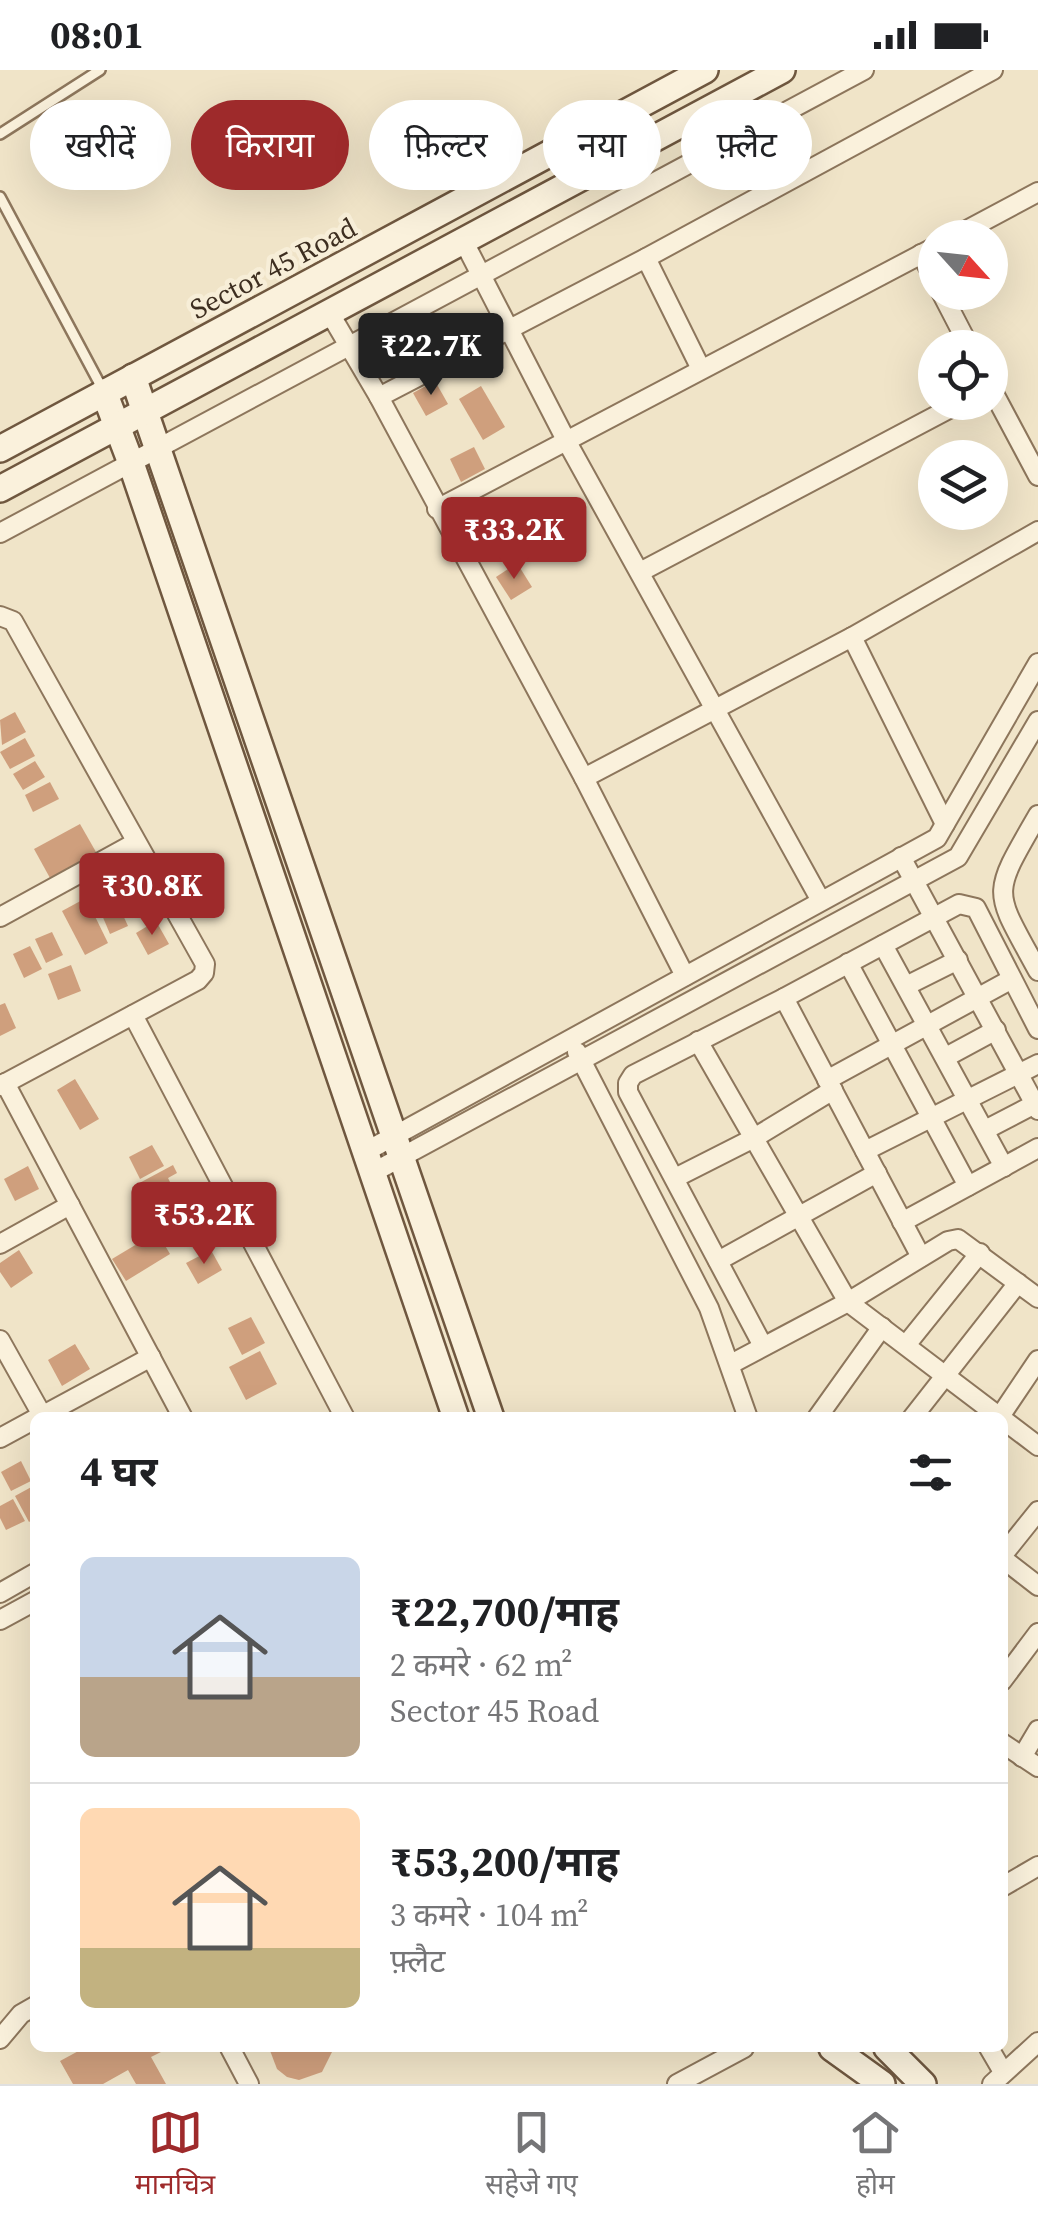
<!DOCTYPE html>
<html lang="hi">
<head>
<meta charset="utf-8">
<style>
  :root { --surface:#fff; --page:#f2f2f2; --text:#202124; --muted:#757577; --line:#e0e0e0; --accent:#9e2a2b }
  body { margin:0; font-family:"Source Serif 4","Noto Sans Devanagari",serif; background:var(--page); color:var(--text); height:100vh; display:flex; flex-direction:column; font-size:38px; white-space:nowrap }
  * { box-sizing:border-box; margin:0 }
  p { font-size:32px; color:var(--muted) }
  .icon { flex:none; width:55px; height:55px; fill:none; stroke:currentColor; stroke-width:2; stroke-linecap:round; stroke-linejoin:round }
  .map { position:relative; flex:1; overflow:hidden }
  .panel { position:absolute; left:30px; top:1342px; width:978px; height:640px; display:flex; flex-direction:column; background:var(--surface); border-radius:15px; box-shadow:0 10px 40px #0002 }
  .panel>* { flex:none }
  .hud { position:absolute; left:30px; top:30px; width:980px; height:90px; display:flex; gap:20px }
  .needle { width:65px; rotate:117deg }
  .buttons { position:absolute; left:918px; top:150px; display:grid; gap:20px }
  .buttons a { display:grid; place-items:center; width:90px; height:90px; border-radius:50%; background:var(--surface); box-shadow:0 10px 40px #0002; font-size:50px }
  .price { position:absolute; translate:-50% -85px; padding:0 22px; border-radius:10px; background:var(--accent); color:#fff; font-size:32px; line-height:65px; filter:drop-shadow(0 2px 5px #0008) }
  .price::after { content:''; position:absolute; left:50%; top:60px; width:30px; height:22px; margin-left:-15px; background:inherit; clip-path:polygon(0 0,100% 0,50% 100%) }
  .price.on { background:#222; color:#fff }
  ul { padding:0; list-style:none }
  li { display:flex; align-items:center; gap:30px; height:250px; padding:0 50px }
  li+li { border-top:2px solid var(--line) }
  li span { display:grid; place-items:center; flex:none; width:280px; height:200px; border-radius:15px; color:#555 }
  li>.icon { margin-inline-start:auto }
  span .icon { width:120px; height:120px; fill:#fffc; stroke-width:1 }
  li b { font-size:42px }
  h2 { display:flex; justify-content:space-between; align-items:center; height:120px; padding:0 50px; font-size:42px }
  .tag { padding:0 35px; border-radius:45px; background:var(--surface); box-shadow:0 10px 40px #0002; font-size:35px; line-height:90px }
  .tag.on { background:var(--accent); color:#fff }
  .status { display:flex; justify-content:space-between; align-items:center; height:70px; padding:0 50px; background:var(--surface); direction:ltr }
  .status svg { height:28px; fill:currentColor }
  .menu { display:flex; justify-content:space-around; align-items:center; height:140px; border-top:2px solid var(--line); background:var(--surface); font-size:28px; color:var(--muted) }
  .menu a { display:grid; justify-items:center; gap:5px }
  .menu .on { color:var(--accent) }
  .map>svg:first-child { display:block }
  .building { fill:#cf9f7d }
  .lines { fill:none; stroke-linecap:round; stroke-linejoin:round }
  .lane-casing { stroke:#8d765c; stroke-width:14 }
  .street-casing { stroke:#8d765c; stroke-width:22 }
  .secondary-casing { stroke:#6f573f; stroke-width:30 }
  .lane { stroke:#faf1dc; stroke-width:9 }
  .street { stroke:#faf1dc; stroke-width:18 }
  .secondary { stroke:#faf1dc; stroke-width:25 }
  .labels { text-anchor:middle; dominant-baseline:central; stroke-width:9; stroke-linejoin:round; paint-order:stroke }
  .street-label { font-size:28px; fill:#3d2e20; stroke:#f7eed8 }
</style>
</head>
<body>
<div class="status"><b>08:01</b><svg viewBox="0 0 49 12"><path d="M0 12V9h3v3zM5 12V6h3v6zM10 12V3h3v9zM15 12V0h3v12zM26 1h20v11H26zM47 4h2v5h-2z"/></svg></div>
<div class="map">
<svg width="1038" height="2014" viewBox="0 0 1038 2014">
  <rect width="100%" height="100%" fill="#f0e4c8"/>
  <g class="building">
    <path d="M435,311l13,23 -22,12 -13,-23z"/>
    <path d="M481,316l24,41 -22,13 -24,-41z"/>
    <path d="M474,377l11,22 -24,13 -11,-23z"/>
    <path d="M504,427l9,17 -32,17 -9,-17z"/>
    <path d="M517,493l15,24 -21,13 -15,-23z"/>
    <path d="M15,642l11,20 -24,13 -2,-25z"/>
    <path d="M25,668l10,18 -25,13 -10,-17z"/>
    <path d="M35,691l10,16 -22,13 -10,-16z"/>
    <path d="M50,712l9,17 -26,13 -8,-17z"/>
    <path d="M80,754l16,28 -46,26 -16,-29z"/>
    <path d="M86,828l22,45 -23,12 -23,-44z"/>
    <path d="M116,830l12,26 -18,8 -11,-26z"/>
    <path d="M156,851l13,23 -21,11 -12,-22z"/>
    <path d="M52,862l11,23 -17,8 -11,-24z"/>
    <path d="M30,876l12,23 -18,9 -11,-24z"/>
    <path d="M71,895l10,26 -23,9 -10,-26z"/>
    <path d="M5,933l11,25 -16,8v-31z"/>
    <path d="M75,1009l24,40 -19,11 -23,-40z"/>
    <path d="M152,1075l12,21 -24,13 -11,-22z"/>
    <path d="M173,1095l4,8 -9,5 5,10 -31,17 -10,-18z"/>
    <path d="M28,1096l11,23 -24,12 -11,-22z"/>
    <path d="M179,1120l9,16 -23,13 -9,-16z"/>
    <path d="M157,1162l13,22 -44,27 -14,-22z"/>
    <path d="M19,1180l14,23 -22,15 -11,-16v-9z"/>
    <path d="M211,1180l11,20 -24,14 -12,-21z"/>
    <path d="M251,1247l14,26 -23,12 -14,-27z"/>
    <path d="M75,1274l15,25 -28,17 -14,-26z"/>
    <path d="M260,1281l17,33 -31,16 -17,-33z"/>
    <path d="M21,1391l10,20 -20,10 -10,-19z"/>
    <path d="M35,1415v33l-6,4 -14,-26z"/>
    <path d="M13,1429l12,22 -19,9 -6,-12v-12z"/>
    <path d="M84,1978h85l-18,9 15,27h-30l-8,-14 -25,14h-30l-13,-23z"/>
    <path d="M269,1978h63l1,2 -11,22 -23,8 -12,-3 -10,-8z"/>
  </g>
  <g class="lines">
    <defs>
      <g id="lane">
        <path d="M0,64l100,-64"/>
        <path d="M0,127l103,193"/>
      </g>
      <g id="street">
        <path d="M952,168l86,-46"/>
        <path d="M463,170l104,202 254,459"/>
        <path d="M921,184l14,26"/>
        <path d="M646,188l55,111"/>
        <path d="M941,222l29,56"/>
        <path d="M329,242l50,85 205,381 101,198"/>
        <path d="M990,316l48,90"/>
        <path d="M379,327l267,-139 347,-188"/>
        <path d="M437,439l498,-262"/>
        <path d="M0,463l864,-463"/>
        <path d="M640,502l322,-170"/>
        <path d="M0,546l13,5 192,343 -1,9 -6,7 -198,106"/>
        <path d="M852,567l93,187"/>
        <path d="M584,708l268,-141 186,-106"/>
        <path d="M1038,745c-48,83 -45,73 0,156"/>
        <path d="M901,787l137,253"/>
        <path d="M0,847l135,-74"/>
        <path d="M883,875l121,222"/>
        <path d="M848,893l120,223"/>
        <path d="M906,916l52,-26"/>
        <path d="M784,928l175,-94 17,4 62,121"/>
        <path d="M133,945l212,403"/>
        <path d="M698,971l150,261 190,144"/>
        <path d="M577,982l132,256 39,110"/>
        <path d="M946,987l50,-27"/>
        <path d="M827,1010l185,-101"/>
        <path d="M5,1013l178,335"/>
        <path d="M985,1060l50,-26"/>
        <path d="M865,1081l173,-87"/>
        <path d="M365,1082l572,-314 101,-175"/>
        <path d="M372,1103l586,-316 80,-136"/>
        <path d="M675,1108l79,-40 79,-48"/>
        <path d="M902,1152l136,-74"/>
        <path d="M0,1174l70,-39"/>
        <path d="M718,1191l159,-88"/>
        <path d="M0,1270l42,75"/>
        <path d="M906,1275l74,-92"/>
        <path d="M763,1276l-135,-254v-9l5,-8 151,-77 137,259"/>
        <path d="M731,1294l117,-62 100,-61 10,-2 80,59"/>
        <path d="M38,1348l113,-61"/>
        <path d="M817,1348l65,-91"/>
        <path d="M912,1348l106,-135"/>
        <path d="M999,1348l39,-58"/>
        <path d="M0,1368l35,-19"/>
        <path d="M1002,1486l36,-45"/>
        <path d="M1002,1488l36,28"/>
        <path d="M0,1523l35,-20"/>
        <path d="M0,1550l35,-19"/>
        <path d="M1002,1611l36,-48"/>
        <path d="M1002,1673l36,24"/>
        <path d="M1022,1687l16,-27"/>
        <path d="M1002,1817l36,-21"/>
        <path d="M0,1969l21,-25 14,-8"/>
        <path d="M230,1978l19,36"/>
        <path d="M989,1978l14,24"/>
        <path d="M677,2014l67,-36"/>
        <path d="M992,2014l46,-42"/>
      </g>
      <g id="secondary">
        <path d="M133,307l358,1041"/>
        <path d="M104,322l27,71 325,955"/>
        <path d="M0,379l705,-379"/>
        <path d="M0,419l782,-419"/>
        <path d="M832,1978l50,36"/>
        <path d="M887,1978l36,36"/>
      </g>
    </defs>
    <use href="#lane" class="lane-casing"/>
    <use href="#street" class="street-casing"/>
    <use href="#secondary" class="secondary-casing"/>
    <use href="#lane" class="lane"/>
    <use href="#street" class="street"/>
    <use href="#secondary" class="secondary"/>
  </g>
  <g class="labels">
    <g class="street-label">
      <text transform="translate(273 198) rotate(-28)">Sector 45 Road</text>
    </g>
  </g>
</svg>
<div class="buttons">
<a><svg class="needle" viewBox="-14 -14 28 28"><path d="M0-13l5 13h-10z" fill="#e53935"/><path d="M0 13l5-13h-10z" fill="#757577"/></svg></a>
<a><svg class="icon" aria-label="locate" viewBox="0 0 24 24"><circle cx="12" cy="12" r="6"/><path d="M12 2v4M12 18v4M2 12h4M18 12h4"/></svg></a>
<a><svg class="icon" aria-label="layers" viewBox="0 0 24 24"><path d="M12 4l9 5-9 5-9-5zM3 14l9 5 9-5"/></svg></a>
</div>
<b class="price on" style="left:431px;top:328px">₹22.7K</b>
<b class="price" style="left:514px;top:512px">₹33.2K</b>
<b class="price" style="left:152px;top:868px">₹30.8K</b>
<b class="price" style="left:204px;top:1197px">₹53.2K</b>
<div class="hud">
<a class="tag">खरीदें</a>
<a class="tag on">किराया</a>
<a class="tag">फ़िल्टर</a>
<a class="tag">नया</a>
<a class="tag">फ़्लैट</a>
</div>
<section class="panel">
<h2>4 घर<svg class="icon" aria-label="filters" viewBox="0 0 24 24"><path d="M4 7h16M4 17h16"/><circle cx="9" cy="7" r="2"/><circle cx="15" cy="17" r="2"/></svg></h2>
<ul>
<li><span style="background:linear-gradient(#c9d6e8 60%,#b9a48a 0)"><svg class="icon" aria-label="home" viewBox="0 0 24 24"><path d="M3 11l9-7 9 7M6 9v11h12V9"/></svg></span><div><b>₹22,700/माह</b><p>2 कमरे · 62 m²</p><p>Sector 45 Road</p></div></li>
<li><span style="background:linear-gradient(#ffd9b3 70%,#c2b280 0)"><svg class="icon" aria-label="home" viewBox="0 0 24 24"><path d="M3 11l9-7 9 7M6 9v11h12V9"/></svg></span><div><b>₹53,200/माह</b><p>3 कमरे · 104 m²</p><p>फ़्लैट</p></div></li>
</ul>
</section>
</div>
<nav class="menu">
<a class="on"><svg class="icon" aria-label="map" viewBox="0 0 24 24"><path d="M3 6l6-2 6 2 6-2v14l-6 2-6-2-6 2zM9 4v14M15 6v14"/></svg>मानचित्र</a>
<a><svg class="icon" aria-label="saved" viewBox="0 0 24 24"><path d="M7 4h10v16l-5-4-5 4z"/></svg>सहेजे गए</a>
<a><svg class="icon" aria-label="home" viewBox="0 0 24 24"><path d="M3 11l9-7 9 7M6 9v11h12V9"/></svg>होम</a>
</nav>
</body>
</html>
